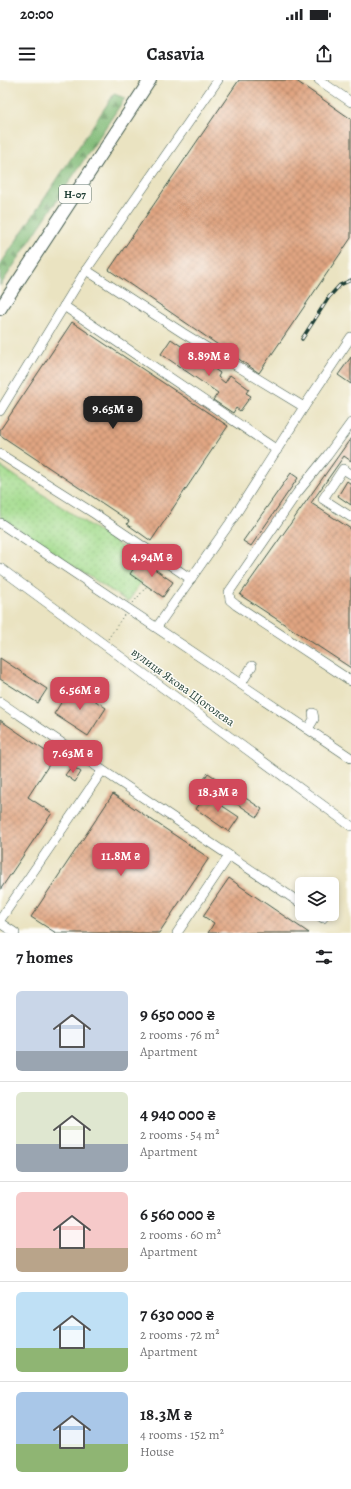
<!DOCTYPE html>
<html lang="en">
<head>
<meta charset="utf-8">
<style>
  :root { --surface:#fff; --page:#f2f2f2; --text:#202124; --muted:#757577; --line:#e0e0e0; --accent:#d1495b }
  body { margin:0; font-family:Alegreya,serif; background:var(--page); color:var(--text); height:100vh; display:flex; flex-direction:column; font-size:15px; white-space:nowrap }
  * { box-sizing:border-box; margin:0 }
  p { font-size:13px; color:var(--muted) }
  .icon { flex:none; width:22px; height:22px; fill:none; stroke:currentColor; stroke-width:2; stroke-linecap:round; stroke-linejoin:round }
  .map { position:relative; height:853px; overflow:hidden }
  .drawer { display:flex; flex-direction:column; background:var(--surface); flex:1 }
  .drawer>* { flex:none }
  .tools { position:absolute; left:295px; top:797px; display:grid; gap:8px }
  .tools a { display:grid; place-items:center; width:44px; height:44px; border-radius:6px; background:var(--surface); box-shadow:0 2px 6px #0003; font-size:20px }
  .price { position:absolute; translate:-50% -34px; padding:0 9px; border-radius:8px; background:var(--accent); color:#fff; font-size:13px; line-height:26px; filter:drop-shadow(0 1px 2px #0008) }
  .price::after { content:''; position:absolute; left:50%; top:24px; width:12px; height:9px; margin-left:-6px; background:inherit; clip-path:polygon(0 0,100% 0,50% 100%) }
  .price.current { background:#222; color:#fff }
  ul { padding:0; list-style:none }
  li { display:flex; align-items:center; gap:12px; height:100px; padding:0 16px }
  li+li { border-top:1px solid var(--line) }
  li span { display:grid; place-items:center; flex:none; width:112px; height:80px; border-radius:6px; color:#555 }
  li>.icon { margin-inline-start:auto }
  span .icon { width:48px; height:48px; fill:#fffc; stroke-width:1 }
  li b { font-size:17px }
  h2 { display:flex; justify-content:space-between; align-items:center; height:48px; padding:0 16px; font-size:17px }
  .status { display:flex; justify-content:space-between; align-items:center; height:28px; padding:0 20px; background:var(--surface); direction:ltr }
  .status svg { height:11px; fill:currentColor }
  header { display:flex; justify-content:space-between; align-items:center; height:52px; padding:0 16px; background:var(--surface); font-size:18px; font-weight:700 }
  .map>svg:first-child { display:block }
  .grass { fill:url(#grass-dots); stroke:#618c60 }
  .forest { fill:url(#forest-firs); stroke:#507c56 }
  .building { fill:url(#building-cross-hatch) }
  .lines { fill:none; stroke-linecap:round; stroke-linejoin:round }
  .minor-casing { stroke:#3d5649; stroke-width:10 }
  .major-casing { stroke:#3d5649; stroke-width:14 }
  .path { stroke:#3d5649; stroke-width:1; stroke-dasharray:1 3; stroke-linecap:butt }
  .minor { stroke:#fff; stroke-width:9 }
  .major { stroke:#fff; stroke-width:12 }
  .rail-casing { stroke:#1f3d34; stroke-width:3.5 }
  .rail { stroke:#fdfcf7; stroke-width:2; stroke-dasharray:6; stroke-linecap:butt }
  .labels { text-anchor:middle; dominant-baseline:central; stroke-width:3; stroke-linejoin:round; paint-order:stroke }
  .shield { fill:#fdfcf7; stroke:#62766e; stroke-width:1 }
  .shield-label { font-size:11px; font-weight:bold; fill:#1f3d34 }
  .street-label { font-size:12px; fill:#1f3d34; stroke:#fdfcf7 }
</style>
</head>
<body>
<div class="status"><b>20:00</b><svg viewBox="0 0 49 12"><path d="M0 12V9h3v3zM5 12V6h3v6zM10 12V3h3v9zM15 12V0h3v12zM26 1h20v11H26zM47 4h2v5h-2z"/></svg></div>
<header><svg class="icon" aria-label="menu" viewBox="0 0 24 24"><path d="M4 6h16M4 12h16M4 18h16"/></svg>Casavia<svg class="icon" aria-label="share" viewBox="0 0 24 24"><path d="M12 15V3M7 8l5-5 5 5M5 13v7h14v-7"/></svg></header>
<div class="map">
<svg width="351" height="853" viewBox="0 0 351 853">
  <defs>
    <pattern id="grass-dots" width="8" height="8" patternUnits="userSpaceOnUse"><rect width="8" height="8" fill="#a3db8d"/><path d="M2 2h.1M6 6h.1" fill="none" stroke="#8cbd7a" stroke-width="1.8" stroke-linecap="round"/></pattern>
    <pattern id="forest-firs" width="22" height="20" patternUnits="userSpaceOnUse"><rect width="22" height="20" fill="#82bb78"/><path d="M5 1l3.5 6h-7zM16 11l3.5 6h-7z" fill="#6a9963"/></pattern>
    <pattern id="building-cross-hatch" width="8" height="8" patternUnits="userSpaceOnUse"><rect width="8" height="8" fill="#e0a481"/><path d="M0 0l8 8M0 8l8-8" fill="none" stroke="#b5876a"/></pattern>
  </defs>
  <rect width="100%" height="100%" fill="#fdfcf7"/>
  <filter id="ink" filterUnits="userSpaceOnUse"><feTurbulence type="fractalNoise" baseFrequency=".025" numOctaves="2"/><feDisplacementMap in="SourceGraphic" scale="8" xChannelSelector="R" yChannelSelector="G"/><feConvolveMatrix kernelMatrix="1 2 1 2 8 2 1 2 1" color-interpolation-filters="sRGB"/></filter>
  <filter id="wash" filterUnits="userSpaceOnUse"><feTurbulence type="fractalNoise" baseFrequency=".012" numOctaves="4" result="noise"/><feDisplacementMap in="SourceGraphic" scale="16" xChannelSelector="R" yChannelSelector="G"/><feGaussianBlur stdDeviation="0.9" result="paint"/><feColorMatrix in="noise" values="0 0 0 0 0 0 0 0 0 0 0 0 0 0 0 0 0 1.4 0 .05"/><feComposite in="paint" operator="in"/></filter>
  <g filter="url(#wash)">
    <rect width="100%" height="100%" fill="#eae3c1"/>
    <path class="grass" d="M0,386l140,93 -10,15 11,8 -13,20 -128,-85z"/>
    <path class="forest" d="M114,14l11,4 -125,188v-21z"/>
    <g id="blocks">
      <g class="building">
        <path d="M239,0h56l56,39v119l-92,135 -150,-103z"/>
        <path d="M72,242l156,104 -77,115 -24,-17 2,-3 -129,-86v-5z"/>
        <path d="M171,259l49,34 -2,4 7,6 5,-8 19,14 -3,4 5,3 -11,15 -4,-3 -3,5 -20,-13 5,-7 -57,-39z"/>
        <path d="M351,277v27l-13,-9z"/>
        <path d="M351,358v23l-7,-5 -33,47 40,26v139l-111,-73z"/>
        <path d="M291,393l7,5 -47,68 -8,-5z"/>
        <path d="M347,401l4,3v21l-13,-9z"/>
        <path d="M140,479l33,23 -10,15 -33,-23z"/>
        <path d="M0,578l47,31 -9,14 -38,-24z"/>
        <path d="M72,605l34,23 -18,28 -34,-22z"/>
        <path d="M0,640l54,37 -26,40 24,16 -52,77z"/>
        <path d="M72,686l9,6 -6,10 -10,-7z"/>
        <path d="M208,693l54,36 -5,8 -54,-36z"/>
        <path d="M113,714l96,64 -50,75h-103l-25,-16z"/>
        <path d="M206,715l33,22 -10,15 -33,-23z"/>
        <path d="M229,798l11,8 69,47h-101l6,-10 -11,-7z"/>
      </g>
    </g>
  </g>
  <g filter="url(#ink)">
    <use href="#blocks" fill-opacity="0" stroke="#3d5649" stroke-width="1"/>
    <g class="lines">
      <defs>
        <g id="minor">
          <path d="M319,0l32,22"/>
          <path d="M86,190l97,63 121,74"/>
          <path d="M64,226l213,144"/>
          <path d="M0,331l86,-141 132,-190"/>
          <path d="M351,343l-24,33 -30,37 -68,99 1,8 6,5 115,76"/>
          <path d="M0,374l95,60 96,65"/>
          <path d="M351,394l-8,-5 -20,30 28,18"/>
          <path d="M0,443l351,235"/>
          <path d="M0,488l351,258"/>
          <path d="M157,547l73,-104 74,-116 47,-70"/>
          <path d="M241,604l11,-18"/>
          <path d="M0,622l16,11"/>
          <path d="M20,635l167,112"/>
          <path d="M308,649l6,-10 -1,-6"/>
          <path d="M191,750l111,74"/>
          <path d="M317,834l6,4"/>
          <path d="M0,840l102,-149"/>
          <path d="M0,843l15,10"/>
          <path d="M177,853l52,-77"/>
        </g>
        <path id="major" d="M0,229l150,-229"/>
      </defs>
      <use href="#minor" class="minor-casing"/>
      <use href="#major" class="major-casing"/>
      <g class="path">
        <path d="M133,523l14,-17"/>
        <path d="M108,559l16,-24"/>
      </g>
      <use href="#minor" class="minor"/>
      <use href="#major" class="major"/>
      <defs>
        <path id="rail" d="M302,259l27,-42 11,-12 11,-5"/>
      </defs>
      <use href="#rail" class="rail-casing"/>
      <use href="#rail" class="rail"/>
    </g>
  </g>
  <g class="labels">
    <rect class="shield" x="59" y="105" width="32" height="18" rx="3"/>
    <g class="shield-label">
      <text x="75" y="114">Н-07</text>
    </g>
    <g class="street-label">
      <text transform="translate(183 607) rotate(36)">вулиця Якова Щоголева</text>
    </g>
  </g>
</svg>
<div class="tools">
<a><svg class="icon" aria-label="layers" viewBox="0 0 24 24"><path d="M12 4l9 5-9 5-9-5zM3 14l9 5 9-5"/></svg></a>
</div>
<b class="price" style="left:209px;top:297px">8.89M ₴</b>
<b class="price current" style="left:113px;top:350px">9.65M ₴</b>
<b class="price" style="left:152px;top:498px">4.94M ₴</b>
<b class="price" style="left:80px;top:631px">6.56M ₴</b>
<b class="price" style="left:73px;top:694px">7.63M ₴</b>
<b class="price" style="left:218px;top:733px">18.3M ₴</b>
<b class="price" style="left:121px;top:797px">11.8M ₴</b>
</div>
<section class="drawer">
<h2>7 homes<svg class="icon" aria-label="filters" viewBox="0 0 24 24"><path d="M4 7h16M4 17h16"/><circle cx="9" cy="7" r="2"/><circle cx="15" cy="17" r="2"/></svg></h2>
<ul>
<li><span style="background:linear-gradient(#c9d6e8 75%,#9aa5b1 0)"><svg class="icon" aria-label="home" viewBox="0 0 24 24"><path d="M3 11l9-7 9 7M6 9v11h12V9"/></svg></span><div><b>9 650 000 ₴</b><p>2 rooms · 76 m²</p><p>Apartment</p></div></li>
<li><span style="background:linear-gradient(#dfe7d0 65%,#9aa5b1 0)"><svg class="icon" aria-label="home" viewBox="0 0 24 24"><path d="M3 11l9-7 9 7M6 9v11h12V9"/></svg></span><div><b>4 940 000 ₴</b><p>2 rooms · 54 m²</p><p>Apartment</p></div></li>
<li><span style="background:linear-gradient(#f6c9c9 70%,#b9a48a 0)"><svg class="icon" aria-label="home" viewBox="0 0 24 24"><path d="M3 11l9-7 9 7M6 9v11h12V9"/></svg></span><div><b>6 560 000 ₴</b><p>2 rooms · 60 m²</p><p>Apartment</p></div></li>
<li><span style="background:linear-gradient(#bfe0f5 70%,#8fb573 0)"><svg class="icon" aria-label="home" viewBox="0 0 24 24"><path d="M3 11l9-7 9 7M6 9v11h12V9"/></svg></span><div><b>7 630 000 ₴</b><p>2 rooms · 72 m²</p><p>Apartment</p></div></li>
<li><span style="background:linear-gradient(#a9c7e8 65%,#8fb573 0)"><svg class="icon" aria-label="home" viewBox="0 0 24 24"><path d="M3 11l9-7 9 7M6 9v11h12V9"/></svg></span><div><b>18.3M ₴</b><p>4 rooms · 152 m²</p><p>House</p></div></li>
</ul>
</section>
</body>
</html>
